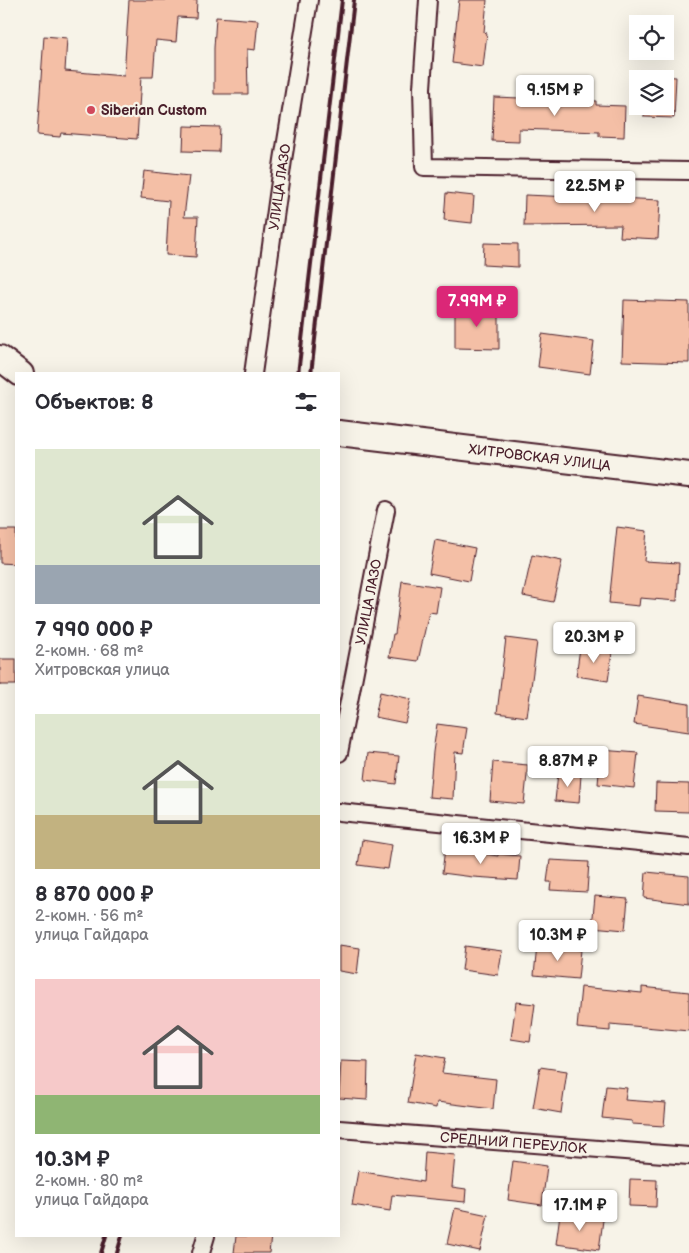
<!DOCTYPE html>
<html lang="ru">
<head>
<meta charset="utf-8">
<style>
  :root { --surface:#fff; --page:#f2f2f3; --text:#2b2b33; --muted:#7c7c81; --accent:#db2777 }
  body { margin:0; font-family:"Balsamiq Sans",sans-serif; background:var(--page); color:var(--text); height:100vh; display:flex; flex-direction:column; font-size:19px; white-space:nowrap }
  * { box-sizing:border-box; margin:0 }
  p { font-size:16px; color:var(--muted) }
  .icon { flex:none; width:28px; height:28px; fill:none; stroke:currentColor; stroke-width:2; stroke-linecap:round; stroke-linejoin:round }
  .map { position:relative; flex:1; overflow:hidden }
  .sheet { position:absolute; left:15px; top:372px; width:325px; height:865px; display:flex; flex-direction:column; background:var(--surface); border-radius:0px; box-shadow:0 5px 20px #0002 }
  .sheet>* { flex:none }
  .controls { position:absolute; left:629px; top:15px; display:grid; gap:10px }
  .controls a { display:grid; place-items:center; width:45px; height:45px; border-radius:0px; background:var(--surface); box-shadow:0 5px 20px #0002; font-size:25px }
  .price { position:absolute; translate:-50% -42px; padding:0 11px; border-radius:5px; background:#fff; color:#222; font-size:16px; line-height:32px; filter:drop-shadow(0 1px 2px #0008) }
  .price::after { content:''; position:absolute; left:50%; top:30px; width:15px; height:11px; margin-left:-8px; background:inherit; clip-path:polygon(0 0,100% 0,50% 100%) }
  .price.active { background:var(--accent); color:#fff }
  ul { padding:0; list-style:none }
  li { display:grid; align-content:center; gap:10px; height:265px; padding:0 20px }
  li span { display:grid; place-items:center; height:155px; border-radius:0px; color:#555 }
  li>.icon { margin-inline-start:auto }
  span .icon { width:90px; height:90px; fill:#fffc; stroke-width:1 }
  li b { font-size:21px }
  h2 { display:flex; justify-content:space-between; align-items:center; height:60px; padding:0 20px; font-size:21px }
  .map>svg:first-child { display:block }
  .building { fill:#f4bfa6; stroke:#4a1f2b }
  .lines { fill:none; stroke-linecap:round; stroke-linejoin:round }
  .minor-casing { stroke:#4a1f2b; stroke-width:20 }
  .secondary-casing { stroke:#4a1f2b; stroke-width:28 }
  .minor { stroke:#f7f3e8; stroke-width:16 }
  .secondary { stroke:#f7f3e8; stroke-width:24 }
  .rail { stroke:#4a1f2b; stroke-width:4 }
  .poi-dot { fill:#d1495b; stroke:#f7f3e8; stroke-width:2 }
  .labels { text-anchor:middle; dominant-baseline:central; stroke-width:4.5; stroke-linejoin:round; paint-order:stroke }
  .poi-label { font-size:14px; font-weight:bold; fill:#4a1f2b; stroke:#f7f3e8; text-anchor:start }
  .street-label { font-size:14px; fill:#4a1f2b; stroke:#f7f3e8 }
</style>
</head>
<body>
<div class="map">
<svg width="689" height="1253" viewBox="0 0 689 1253">
  <rect width="100%" height="100%" fill="#f7f3e8"/>
  <filter id="ink" filterUnits="userSpaceOnUse"><feTurbulence type="fractalNoise" baseFrequency=".02" numOctaves="2"/><feDisplacementMap in="SourceGraphic" scale="10" xChannelSelector="R" yChannelSelector="G"/><feConvolveMatrix kernelMatrix="1 2 1 2 8 2 1 2 1" color-interpolation-filters="sRGB"/></filter>
  <g filter="url(#ink)">
    <g class="building">
      <path d="M129,0h68l-1,18 -18,-1 -2,25 -20,-2 -3,37h-12l-4,62 -76,-6 -1,4 -23,-2 7,-99 23,2 -2,33 59,5z"/>
      <path d="M459,0h28l-3,32 3,1 -4,34 -31,-4z"/>
      <path d="M216,17l42,3 -3,30 -8,-1 1,45h-34v-46z"/>
      <path d="M645,75l31,2 -2,41 -30,-1v-11h21v-27h-20z"/>
      <path d="M494,97l102,4v4l29,1 -1,31 -25,-1v-4l-80,-3v13l-27,-1z"/>
      <path d="M184,126l36,1 -1,25 -36,-1z"/>
      <path d="M144,171l45,5 -5,41h14l-2,40 -30,-2 3,-54 -28,-3z"/>
      <path d="M446,193l28,3 -2,27 -28,-3z"/>
      <path d="M525,195l48,2v-2h22v2l65,3 -2,39 -38,-2 1,-12 -97,1z"/>
      <path d="M484,243l34,1v23l-35,-2z"/>
      <path d="M624,300l65,2v61l-67,-2z"/>
      <path d="M455,308h44v41l-44,-1z"/>
      <path d="M542,334l52,7 -4,33 -52,-7z"/>
      <path d="M617,527l30,4 -3,30 35,2 -2,38 -37,-3 -1,8 -30,-3z"/>
      <path d="M0,530h16v34l-16,-1z"/>
      <path d="M435,540l40,8 -6,33 -40,-8z"/>
      <path d="M532,555l30,6 -9,41 -30,-6z"/>
      <path d="M402,581l38,6 -4,26 -7,-1 -11,49 -29,-4 4,-23h2z"/>
      <path d="M506,638l31,4 -10,75 -30,-4z"/>
      <path d="M580,648l32,5 -4,28 -32,-5z"/>
      <rect x="0" y="659" width="16" height="26"/>
      <path d="M380,692l31,7 -6,24 -30,-6z"/>
      <path d="M638,696l51,8v28l-55,-8z"/>
      <path d="M437,724l30,4 -4,25 -8,-1 -2,47 -24,-2 4,-45z"/>
      <path d="M601,750l37,3 -4,35 -36,-4z"/>
      <path d="M368,753l31,3 -3,28 -31,-4z"/>
      <path d="M493,762l35,3 -4,39 -34,-3z"/>
      <path d="M558,773l23,2 -2,28 -24,-2z"/>
      <path d="M656,783l33,1v28l-34,-1z"/>
      <path d="M362,840l30,5 -4,24 -30,-4z"/>
      <path d="M445,848l53,8v-2l22,2 -2,24 -45,-3 -31,-4z"/>
      <path d="M550,860l39,2 -2,30 -37,-2 1,-8h-4z"/>
      <path d="M646,872l43,4v28l-45,-6z"/>
      <path d="M595,896l33,3 -3,31 -33,-3z"/>
      <path d="M339,945l21,3 -3,26 -18,-3z"/>
      <path d="M465,946l37,5 -4,24 -36,-5z"/>
      <path d="M537,946l44,4 -3,29 -44,-4z"/>
      <path d="M581,987l61,6v-6l47,5v39l-79,-7v7l-33,-3z"/>
      <path d="M516,1002l19,2 -5,38 -19,-3z"/>
      <path d="M416,1053l29,5 -3,15 54,6 -3,30 -56,-7 -1,6 -28,-5z"/>
      <path d="M341,1061l27,1 -1,38 -28,-2z"/>
      <path d="M540,1067l27,4 -6,42 -28,-5z"/>
      <path d="M606,1086l21,2 -2,12 41,3 -2,23 -32,-2v-3l-30,-3z"/>
      <path d="M425,1152l30,3 -3,32 14,2 -1,13 -73,-7 -2,16 -38,-6 6,-34 65,11z"/>
      <path d="M513,1161l34,5 -5,39 -34,-5z"/>
      <path d="M630,1179l27,1 -1,27 -27,-1z"/>
      <path d="M455,1208l33,7 -8,36 -33,-7z"/>
      <path d="M560,1214l43,6 -4,30 -43,-6z"/>
      <path d="M236,1236h35l-2,17h-35z"/>
    </g>
    <g class="lines">
      <defs>
        <g id="minor">
          <path d="M428,0l-6,88 2,79 265,4"/>
          <path id="s1" d="M253,374l30,-214 26,-160"/>
          <path id="s2" d="M339,753l47,-243"/>
          <path d="M339,812l350,35"/>
          <path id="s3" d="M339,1129l350,27"/>
          <path d="M201,1253l5,-17"/>
        </g>
        <g id="secondary">
          <path d="M0,358l21,16"/>
          <path id="s4" d="M339,433l350,42"/>
        </g>
      </defs>
      <use href="#minor" class="minor-casing"/>
      <use href="#secondary" class="secondary-casing"/>
      <use href="#minor" class="minor"/>
      <use href="#secondary" class="secondary"/>
      <g class="rail">
        <path d="M298,374l44,-374"/>
        <path d="M311,374l43,-374"/>
        <path d="M101,1253l5,-17"/>
        <path d="M117,1253l5,-17"/>
      </g>
    </g>
  </g>
  <circle class="poi-dot" cx="91" cy="110" r="5"/>
  <g class="labels">
    <g class="poi-label">
      <text x="101" y="110">Siberian Custom</text>
    </g>
    <g class="street-label">
      <text stroke="none"><textPath href="#s1" startOffset="189">УЛИЦА ЛАЗО</textPath></text>
      <text stroke="none"><textPath href="#s4" startOffset="202">ХИТРОВСКАЯ УЛИЦА</textPath></text>
      <text stroke="none"><textPath href="#s2" startOffset="154">УЛИЦА ЛАЗО</textPath></text>
      <text stroke="none"><textPath href="#s3" startOffset="175">СРЕДНИЙ ПЕРЕУЛОК</textPath></text>
    </g>
  </g>
</svg>
<div class="controls">
<a><svg class="icon" aria-label="locate" viewBox="0 0 24 24"><circle cx="12" cy="12" r="6"/><path d="M12 2v4M12 18v4M2 12h4M18 12h4"/></svg></a>
<a><svg class="icon" aria-label="layers" viewBox="0 0 24 24"><path d="M12 4l9 5-9 5-9-5zM3 14l9 5 9-5"/></svg></a>
</div>
<b class="price" style="left:555px;top:117px">9.15M ₽</b>
<b class="price" style="left:595px;top:213px">22.5M ₽</b>
<b class="price active" style="left:477px;top:328px">7.99M ₽</b>
<b class="price" style="left:594px;top:664px">20.3M ₽</b>
<b class="price" style="left:568px;top:788px">8.87M ₽</b>
<b class="price" style="left:481px;top:865px">16.3M ₽</b>
<b class="price" style="left:558px;top:962px">10.3M ₽</b>
<b class="price" style="left:580px;top:1232px">17.1M ₽</b>
<section class="sheet">
<h2>Объектов: 8<svg class="icon" aria-label="filters" viewBox="0 0 24 24"><path d="M4 7h16M4 17h16"/><circle cx="9" cy="7" r="2"/><circle cx="15" cy="17" r="2"/></svg></h2>
<ul>
<li><span style="background:linear-gradient(#dfe7d0 75%,#9aa5b1 0)"><svg class="icon" aria-label="home" viewBox="0 0 24 24"><path d="M3 11l9-7 9 7M6 9v11h12V9"/></svg></span><div><b>7 990 000 ₽</b><p>2-комн. · 68 m²</p><p>Хитровская улица</p></div></li>
<li><span style="background:linear-gradient(#dfe7d0 65%,#c2b280 0)"><svg class="icon" aria-label="home" viewBox="0 0 24 24"><path d="M3 11l9-7 9 7M6 9v11h12V9"/></svg></span><div><b>8 870 000 ₽</b><p>2-комн. · 56 m²</p><p>улица Гайдара</p></div></li>
<li><span style="background:linear-gradient(#f6c9c9 75%,#8fb573 0)"><svg class="icon" aria-label="home" viewBox="0 0 24 24"><path d="M3 11l9-7 9 7M6 9v11h12V9"/></svg></span><div><b>10.3M ₽</b><p>2-комн. · 80 m²</p><p>улица Гайдара</p></div></li>
</ul>
</section>
</div>
</body>
</html>
